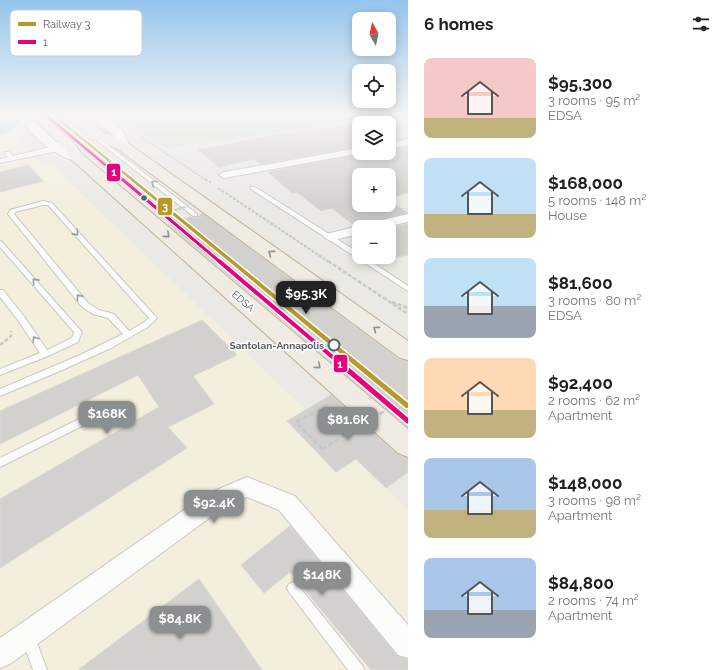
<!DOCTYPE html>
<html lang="en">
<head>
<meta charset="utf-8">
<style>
  :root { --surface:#fff; --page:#f2f2f2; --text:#202124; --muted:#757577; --accent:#8c8f90 }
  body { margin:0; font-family:Raleway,sans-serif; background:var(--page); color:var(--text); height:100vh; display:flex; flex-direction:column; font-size:15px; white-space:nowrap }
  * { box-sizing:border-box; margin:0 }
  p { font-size:13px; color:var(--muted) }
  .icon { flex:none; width:22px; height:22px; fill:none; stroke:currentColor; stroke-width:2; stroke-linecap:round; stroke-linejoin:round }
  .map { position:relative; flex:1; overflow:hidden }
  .details { display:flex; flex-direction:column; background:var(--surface); width:320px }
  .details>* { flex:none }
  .needle { width:26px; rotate:351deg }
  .buttons { position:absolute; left:352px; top:12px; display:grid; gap:8px }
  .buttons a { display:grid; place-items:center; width:44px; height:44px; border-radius:8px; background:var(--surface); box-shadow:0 2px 10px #0003; font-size:20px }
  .price { position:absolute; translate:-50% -34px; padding:0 9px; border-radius:8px; background:var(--accent); color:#fff; font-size:13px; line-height:26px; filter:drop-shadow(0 1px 2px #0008) }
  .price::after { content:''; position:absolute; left:50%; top:24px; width:12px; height:9px; margin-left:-6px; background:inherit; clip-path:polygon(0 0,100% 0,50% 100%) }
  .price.on { background:#222; color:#fff }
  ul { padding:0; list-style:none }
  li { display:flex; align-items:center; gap:12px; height:100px; padding:0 16px }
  li span { display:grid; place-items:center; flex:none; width:112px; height:80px; border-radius:8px; color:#555 }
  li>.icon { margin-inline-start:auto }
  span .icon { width:48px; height:48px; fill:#fffc; stroke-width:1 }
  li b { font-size:17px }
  h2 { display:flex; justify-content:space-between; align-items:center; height:48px; padding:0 16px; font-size:17px }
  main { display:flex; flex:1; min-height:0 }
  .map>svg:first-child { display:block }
  .commercial { fill:#f4eedc }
  .green { fill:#d3e6cf }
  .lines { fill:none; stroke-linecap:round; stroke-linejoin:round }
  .river { fill:#b6def6; fill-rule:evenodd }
  .building { fill:#d2d1ce; stroke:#d9d7d4 }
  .service-casing { stroke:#c7c7c6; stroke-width:2 }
  .minor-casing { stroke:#c7c7c6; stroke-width:2 }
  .secondary-casing { stroke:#c5c6c4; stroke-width:2 }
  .trunk-casing { stroke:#c1b092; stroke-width:2 }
  .path-far3 { stroke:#c4cac7; stroke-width:1.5; stroke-dasharray:2.5 1; stroke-linecap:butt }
  .path-far2 { stroke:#c4cac7; stroke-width:2; stroke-dasharray:3 1.5; stroke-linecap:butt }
  .path-far1 { stroke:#c4cac7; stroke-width:2.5; stroke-dasharray:4 2; stroke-linecap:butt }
  .path { stroke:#c4cac7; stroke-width:3; stroke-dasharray:5 2.5; stroke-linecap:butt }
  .service { fill:#fcfcfb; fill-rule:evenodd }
  .minor { fill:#fcfcfb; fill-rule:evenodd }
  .secondary { fill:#fcfcfb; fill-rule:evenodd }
  .trunk { fill:#f0ece4; fill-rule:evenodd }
  .path-bridge-far1 { stroke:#c4cac7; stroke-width:2; stroke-dasharray:3 1.5; stroke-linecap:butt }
  .path-bridge { stroke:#c4cac7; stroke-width:3; stroke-dasharray:5 2.5; stroke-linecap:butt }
  .bus-1-far3-casing { stroke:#fff; stroke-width:4 }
  .bus-1-far2-casing { stroke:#fff; stroke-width:5 }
  .bus-1-far1-casing { stroke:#fff; stroke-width:7 }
  .bus-1-casing { stroke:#fff; stroke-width:8 }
  .bus-1-far3 { stroke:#e5007d; stroke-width:2.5 }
  .bus-1-far2 { stroke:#e5007d; stroke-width:3 }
  .bus-1-far1 { stroke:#e5007d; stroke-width:4 }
  .bus-1 { stroke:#e5007d; stroke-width:5 }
  .rail-1-casing { stroke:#fff; stroke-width:3 }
  .rail-1 { fill:#b59a2c; fill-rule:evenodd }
  .oneway { stroke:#9b9d9f }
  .oneway2 { stroke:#8e9090 }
  .bus-dot { fill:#5a5e62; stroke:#fff; stroke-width:1.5 }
  .stop-dot { fill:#fff; stroke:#5a5e62; stroke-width:2 }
  .labels { text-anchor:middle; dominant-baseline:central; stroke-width:3; stroke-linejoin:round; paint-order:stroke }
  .street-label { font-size:10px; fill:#5a5e62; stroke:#fff }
  .stop-label { font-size:10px; font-weight:bold; fill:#5a5e62; stroke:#fff; text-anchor:end }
  .key { fill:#fff; stroke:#cecfd0; stroke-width:1 }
  .key-label { font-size:11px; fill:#5a5e62 }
  .line-badge { stroke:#fff; stroke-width:1.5 }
  .badge-label { font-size:11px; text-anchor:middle; font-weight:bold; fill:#fff }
</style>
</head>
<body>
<main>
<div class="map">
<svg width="408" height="670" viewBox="0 0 408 670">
  <rect width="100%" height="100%" fill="#eae9e4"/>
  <path class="commercial" d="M0,115h4l17,19 1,12 18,18 12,1 356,344v161h-408z"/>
  <path class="green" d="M114,115h286l-233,33z"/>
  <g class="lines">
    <path class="river" d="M10,116l7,2 3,4c-5,7 -12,10 -20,12v-15z"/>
  </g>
  <g class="building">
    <path d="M359,124v23l-99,17 -6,-5 -35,8 -21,-17 73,-14z"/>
    <path d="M408,147v46l-19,5v-23h-30v30h30v-5l19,13 -43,10 -3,2 -7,1 -23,-18 -11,3 -24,-19 -5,1 -24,-21 95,-19h26v-3z"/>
    <path d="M28,165l15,16 -43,11v-20z"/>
    <path d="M202,213l197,146 9,2v66l-240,-203 8,2 1,-5 14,-4 6,1z"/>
    <path d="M408,224v31l-27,5 -5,-3h13v-29z"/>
    <path d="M202,320l35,35 -44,21 21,28 -46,23 19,21 -187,120v-69l159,-92 -21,-32 -138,69v-33z"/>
    <path d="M331,395l66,59 11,4v14l-22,16 -30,-29 -20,13 -49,-51z"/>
    <path d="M290,526l107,130 11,3v11h-37l-81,-98 -26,21 -23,-28z"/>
    <path d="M199,579l63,91h-184z"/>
  </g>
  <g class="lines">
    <defs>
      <g id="service">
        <path d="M44,115h5l127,107v2h-4z"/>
        <path d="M65,115h5l127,99v2h-4z"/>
        <path d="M5,152h4l6,6v2h-4l-6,-6z"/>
        <path d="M251,187h4l104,66v4h5l44,29v5l-157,-102z"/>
        <path d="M43,201l9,2 105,115 -9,9 -37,21 -51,23 -60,25v-7l80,-34 43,-21 -15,-16 -15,-4 -11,-7 -74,-93 2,-4zM43,205h5l101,113 -6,5 -14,8 -15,-17 -15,-4 -11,-7 -74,-89 1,-2z"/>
        <path d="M0,241l2,1 80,90 -4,10 -30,14 -48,19v-6l40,-16 -23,-34 -17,-22v-7h3l20,25 24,35 25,-12 2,-6 -74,-85z"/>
        <path d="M81,418l3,1 2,3 -2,3 -84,42v-9z"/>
        <path d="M293,582l4,2 65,81 2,5h-16l-59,-78 -2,-4 2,-4z"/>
        <path d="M29,632l5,2 13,36h-14l-11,-31 2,-5z"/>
      </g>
      <g id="minor">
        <path d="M408,139v6l-19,4v-6z"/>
        <path d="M59,145l3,1v4l-62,13v-4z"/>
        <path d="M359,148v5h3l-138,25 -5,-3 5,-3z"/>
        <path d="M408,214v8l-23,5h-22l2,-3z"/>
        <path d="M359,226l3,1h-3v7l-29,7 -6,-4 2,-3z"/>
        <path d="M247,477l48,19 113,129v33l-10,-3 -119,-145 -32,-13 -24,11 -213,156 -10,4v-30l207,-144z"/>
      </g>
      <g id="secondary">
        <path d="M16,115h12l27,26 27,13 2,3 -2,3c-20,5 -56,-30 -66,-45z"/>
        <path d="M90,115h12l20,15 8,17 -1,3h-10l-6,-15z"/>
      </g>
      <g id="trunk">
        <path d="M30,115h12l30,26 10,13 326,275v28l-10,-4 -326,-293 -9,-13z"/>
        <path d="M69,115h12l24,18 24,11 279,197v19l-8,-2 -281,-208 -22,-11z"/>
      </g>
    </defs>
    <use href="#service" class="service-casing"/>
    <use href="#minor" class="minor-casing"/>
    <use href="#secondary" class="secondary-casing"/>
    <use href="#trunk" class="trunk-casing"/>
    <path class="path-far3" d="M137,134l69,46"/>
    <g class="path-far2">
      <path d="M205,179l6,4"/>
      <path d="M218,188l111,74"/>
    </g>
    <g class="path-far1">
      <path d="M328,261l80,53"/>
      <path d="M392,302l16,6"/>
      <path d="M0,345l11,-9v-5"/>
    </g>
    <path class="path" d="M322,449l-26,-27 32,-17"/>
    <use href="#service" class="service"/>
    <use href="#minor" class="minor"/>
    <use href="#secondary" class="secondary"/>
    <use href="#trunk" class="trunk"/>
    <path class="path-bridge-far1" d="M161,215l27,-9"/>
    <path class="path-bridge" d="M322,449l86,-52"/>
    <defs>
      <path id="bus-1-far3" d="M46,115l77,65"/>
      <path id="bus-1-far2" d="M122,179l98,83"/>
      <path id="bus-1-far1" d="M219,261l124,105"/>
      <path id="bus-1" d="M342,365l66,56"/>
    </defs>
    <use href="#bus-1-far3" class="bus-1-far3-casing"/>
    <use href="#bus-1-far2" class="bus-1-far2-casing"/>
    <use href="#bus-1-far1" class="bus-1-far1-casing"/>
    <use href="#bus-1" class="bus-1-casing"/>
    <use href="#bus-1-far3" class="bus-1-far3"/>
    <use href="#bus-1-far2" class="bus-1-far2"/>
    <use href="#bus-1-far1" class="bus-1-far1"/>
    <use href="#bus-1" class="bus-1"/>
    <defs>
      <path id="rail-1" d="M52,115h3l353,288v5h-2z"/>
    </defs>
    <use href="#rail-1" class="rail-1-casing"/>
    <use href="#rail-1" class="rail-1"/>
  </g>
  <defs><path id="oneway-chevron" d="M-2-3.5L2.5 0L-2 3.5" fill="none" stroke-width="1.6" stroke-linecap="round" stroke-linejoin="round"/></defs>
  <g class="oneway">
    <use href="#oneway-chevron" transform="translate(154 183) rotate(-142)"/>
    <use href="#oneway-chevron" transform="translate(76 233) rotate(48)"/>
    <use href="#oneway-chevron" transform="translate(35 281) rotate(-132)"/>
    <use href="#oneway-chevron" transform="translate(79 297) rotate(-129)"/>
    <use href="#oneway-chevron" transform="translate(35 339) rotate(-123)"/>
  </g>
  <g class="oneway2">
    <use href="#oneway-chevron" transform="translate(167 235) rotate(41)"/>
    <use href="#oneway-chevron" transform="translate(271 253) rotate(-144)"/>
    <use href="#oneway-chevron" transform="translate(376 329) rotate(-144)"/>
    <use href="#oneway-chevron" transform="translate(318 366) rotate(41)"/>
  </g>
  <linearGradient id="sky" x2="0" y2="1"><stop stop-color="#94c5ee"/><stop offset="0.55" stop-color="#f6f5f3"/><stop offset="1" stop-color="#f6f5f3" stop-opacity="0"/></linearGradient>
  <rect width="408" height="209" fill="url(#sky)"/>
  <circle class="bus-dot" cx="144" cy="198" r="3.5"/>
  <circle class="stop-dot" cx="334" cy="345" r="5.5"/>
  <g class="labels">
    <g class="street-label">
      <text transform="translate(243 301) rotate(41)">EDSA</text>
    </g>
    <g class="stop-label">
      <text x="324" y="345">Santolan-Annapolis</text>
    </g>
  </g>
  <rect x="10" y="10" width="132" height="46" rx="6" class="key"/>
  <rect x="18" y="22" width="18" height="4" fill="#b59a2c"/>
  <rect x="18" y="40" width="18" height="4" fill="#e5007d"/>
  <g class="key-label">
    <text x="43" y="28">Railway 3</text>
    <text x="43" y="46">1</text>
  </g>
  <g class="line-badge">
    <rect x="106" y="163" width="15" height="19" rx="4" fill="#e5007d"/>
    <rect x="157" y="197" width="16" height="19" rx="4" fill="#b59a2c"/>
    <rect x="333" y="354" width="15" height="19" rx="4" fill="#e5007d"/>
  </g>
  <g class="badge-label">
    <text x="114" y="176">1</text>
    <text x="165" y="211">3</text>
    <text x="340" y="368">1</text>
  </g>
</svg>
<div class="buttons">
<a><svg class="needle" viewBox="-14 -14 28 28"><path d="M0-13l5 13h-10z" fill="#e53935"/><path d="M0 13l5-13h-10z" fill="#757577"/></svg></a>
<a><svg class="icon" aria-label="locate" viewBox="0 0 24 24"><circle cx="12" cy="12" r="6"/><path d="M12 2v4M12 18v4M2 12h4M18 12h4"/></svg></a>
<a><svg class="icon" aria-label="layers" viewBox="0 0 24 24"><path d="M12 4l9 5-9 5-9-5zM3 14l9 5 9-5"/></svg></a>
<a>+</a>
<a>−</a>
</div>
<b class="price on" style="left:306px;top:315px">$95.3K</b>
<b class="price" style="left:107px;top:435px">$168K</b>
<b class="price" style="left:348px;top:441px">$81.6K</b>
<b class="price" style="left:214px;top:524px">$92.4K</b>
<b class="price" style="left:322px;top:596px">$148K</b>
<b class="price" style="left:180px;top:640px">$84.8K</b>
</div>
<section class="details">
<h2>6 homes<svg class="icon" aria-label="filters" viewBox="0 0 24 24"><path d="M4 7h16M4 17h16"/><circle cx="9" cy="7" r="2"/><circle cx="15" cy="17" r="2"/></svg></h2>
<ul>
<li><span style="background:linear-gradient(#f6c9c9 75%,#c2b280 0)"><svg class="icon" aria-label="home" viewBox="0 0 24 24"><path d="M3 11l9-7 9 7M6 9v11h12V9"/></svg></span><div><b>$95,300</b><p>3 rooms · 95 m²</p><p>EDSA</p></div></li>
<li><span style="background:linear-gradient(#bfe0f5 70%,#c2b280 0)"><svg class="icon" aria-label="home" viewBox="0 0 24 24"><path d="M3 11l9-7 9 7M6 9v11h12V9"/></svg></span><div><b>$168,000</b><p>5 rooms · 148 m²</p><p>House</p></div></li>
<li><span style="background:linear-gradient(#bfe0f5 60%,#9aa5b1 0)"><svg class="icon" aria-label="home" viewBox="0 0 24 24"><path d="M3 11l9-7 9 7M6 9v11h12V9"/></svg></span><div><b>$81,600</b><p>3 rooms · 80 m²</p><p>EDSA</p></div></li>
<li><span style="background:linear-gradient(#ffd9b3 65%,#c2b280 0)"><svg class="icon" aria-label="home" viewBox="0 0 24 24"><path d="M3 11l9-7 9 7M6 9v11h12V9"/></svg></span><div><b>$92,400</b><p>2 rooms · 62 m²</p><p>Apartment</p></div></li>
<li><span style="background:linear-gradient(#a9c7e8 65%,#c2b280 0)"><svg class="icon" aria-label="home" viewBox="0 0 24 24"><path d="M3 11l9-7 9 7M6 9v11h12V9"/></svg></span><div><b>$148,000</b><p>3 rooms · 98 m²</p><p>Apartment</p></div></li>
<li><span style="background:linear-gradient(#a9c7e8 65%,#9aa5b1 0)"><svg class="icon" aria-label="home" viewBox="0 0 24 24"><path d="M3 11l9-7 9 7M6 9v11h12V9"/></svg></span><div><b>$84,800</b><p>2 rooms · 74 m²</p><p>Apartment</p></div></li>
</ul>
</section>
</main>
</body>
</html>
